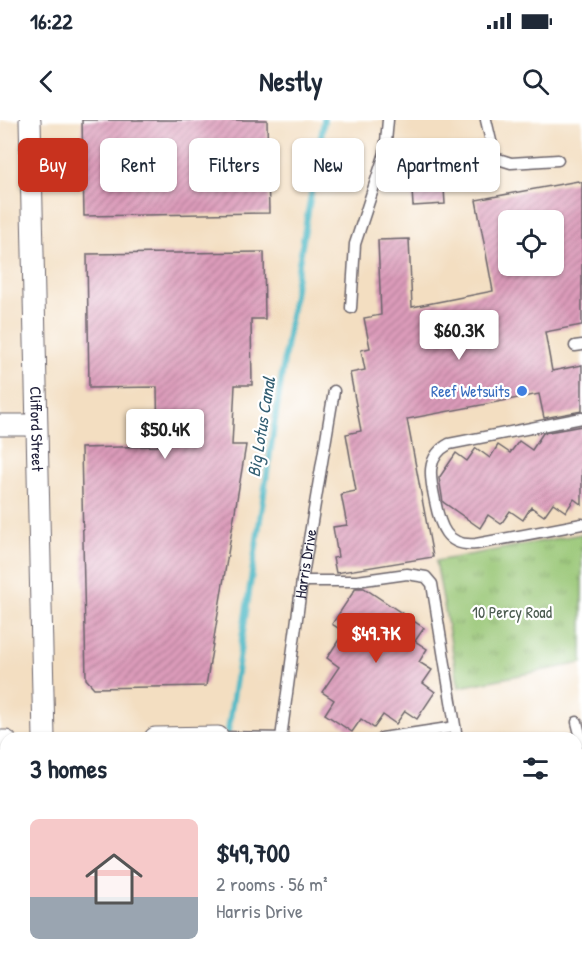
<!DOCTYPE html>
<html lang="en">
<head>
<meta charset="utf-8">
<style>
  :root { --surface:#fff; --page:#f2f2f3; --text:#1f2937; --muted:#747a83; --line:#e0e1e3; --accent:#c8321e }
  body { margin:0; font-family:"Patrick Hand",sans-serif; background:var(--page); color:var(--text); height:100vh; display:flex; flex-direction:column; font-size:22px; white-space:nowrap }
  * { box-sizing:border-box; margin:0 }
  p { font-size:20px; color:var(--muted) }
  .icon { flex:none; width:33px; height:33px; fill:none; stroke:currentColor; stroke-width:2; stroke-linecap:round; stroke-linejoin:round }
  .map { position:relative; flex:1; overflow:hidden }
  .side { position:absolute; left:0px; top:612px; width:582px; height:236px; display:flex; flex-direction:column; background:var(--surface); border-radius:18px 18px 0 0; box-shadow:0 2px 4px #0004 }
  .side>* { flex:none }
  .banner { position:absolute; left:18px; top:18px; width:546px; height:54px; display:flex; gap:12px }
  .buttons { position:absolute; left:498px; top:90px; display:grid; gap:12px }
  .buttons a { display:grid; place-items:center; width:66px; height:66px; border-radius:9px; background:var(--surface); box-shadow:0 2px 4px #0004; font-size:30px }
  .price { position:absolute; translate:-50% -51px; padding:0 14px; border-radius:6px; background:#fff; color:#222; font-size:20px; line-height:39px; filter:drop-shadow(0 2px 3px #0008) }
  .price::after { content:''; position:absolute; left:50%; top:36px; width:18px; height:14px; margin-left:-9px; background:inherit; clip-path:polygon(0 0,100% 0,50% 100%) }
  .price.selected { background:var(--accent); color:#fff }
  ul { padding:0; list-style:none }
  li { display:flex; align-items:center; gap:18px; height:150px; padding:0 30px }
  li+li { border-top:2px solid var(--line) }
  li span { display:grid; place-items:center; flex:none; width:168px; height:120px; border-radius:9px; color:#555 }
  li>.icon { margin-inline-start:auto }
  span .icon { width:72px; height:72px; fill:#fffc; stroke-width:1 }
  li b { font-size:26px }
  h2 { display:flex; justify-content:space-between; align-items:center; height:72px; padding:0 30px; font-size:26px }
  .tag { padding:0 21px; border-radius:9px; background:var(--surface); box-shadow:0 2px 4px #0004; font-size:21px; line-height:54px }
  .tag.selected { background:var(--accent); color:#fff }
  .status { display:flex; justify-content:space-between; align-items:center; height:42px; padding:0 30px; background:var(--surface); direction:ltr }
  .status svg { height:16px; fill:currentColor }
  header { display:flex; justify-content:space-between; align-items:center; height:78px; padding:0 30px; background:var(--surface); font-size:27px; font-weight:800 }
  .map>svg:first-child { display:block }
  .green { fill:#98c674; stroke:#5d7458; stroke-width:1.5 }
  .park { fill:url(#park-tufts); stroke:#5d7458; stroke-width:1.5 }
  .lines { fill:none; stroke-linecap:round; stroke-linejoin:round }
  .stream { stroke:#4ab7c4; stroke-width:6 }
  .building { fill:url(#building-hatch); fill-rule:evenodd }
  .lane-casing { stroke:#6b646a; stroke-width:13 }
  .street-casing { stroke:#6b646a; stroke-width:23 }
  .path { stroke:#6b646a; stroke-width:4; stroke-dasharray:4.5 4.5; stroke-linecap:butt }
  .lane { stroke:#fff; stroke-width:10 }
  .street { stroke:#fff; stroke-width:21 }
  .shop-dot { fill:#3f7fe0; stroke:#fff; stroke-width:2 }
  .labels { text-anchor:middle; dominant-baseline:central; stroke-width:4.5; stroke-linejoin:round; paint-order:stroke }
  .shop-label { font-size:16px; fill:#366cbe; stroke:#fff; text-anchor:end }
  .street-label { font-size:16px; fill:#22223b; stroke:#fff }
  .park-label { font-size:16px; fill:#4b5b4f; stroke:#fff }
  .water-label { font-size:18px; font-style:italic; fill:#325e72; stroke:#fff }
</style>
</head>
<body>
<div class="status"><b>16:22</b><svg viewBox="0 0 49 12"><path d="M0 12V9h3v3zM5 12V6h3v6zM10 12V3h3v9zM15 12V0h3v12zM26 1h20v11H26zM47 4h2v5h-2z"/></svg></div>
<header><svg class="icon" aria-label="back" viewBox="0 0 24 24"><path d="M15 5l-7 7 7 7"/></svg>Nestly<svg class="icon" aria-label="search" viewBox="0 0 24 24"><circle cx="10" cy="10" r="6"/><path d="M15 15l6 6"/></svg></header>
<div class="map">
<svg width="582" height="847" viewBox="0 0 582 847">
  <defs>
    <pattern id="park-tufts" width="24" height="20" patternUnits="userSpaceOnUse" patternTransform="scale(1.5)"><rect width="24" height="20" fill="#98c674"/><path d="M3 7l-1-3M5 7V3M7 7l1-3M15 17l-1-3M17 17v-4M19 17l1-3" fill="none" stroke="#7ca060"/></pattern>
    <pattern id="building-hatch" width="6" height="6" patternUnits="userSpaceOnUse" patternTransform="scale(1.5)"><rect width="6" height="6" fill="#dc9bba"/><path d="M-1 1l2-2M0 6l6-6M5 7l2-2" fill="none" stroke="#b27e98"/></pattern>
  </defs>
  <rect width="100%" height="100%" fill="#fff"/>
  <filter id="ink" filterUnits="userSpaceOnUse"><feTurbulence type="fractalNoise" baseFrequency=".0167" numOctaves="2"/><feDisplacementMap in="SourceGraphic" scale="12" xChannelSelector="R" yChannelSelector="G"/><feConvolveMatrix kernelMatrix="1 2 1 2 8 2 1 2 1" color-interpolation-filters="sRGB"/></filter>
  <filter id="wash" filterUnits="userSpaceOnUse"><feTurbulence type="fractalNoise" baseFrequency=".008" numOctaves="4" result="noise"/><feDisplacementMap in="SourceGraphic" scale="24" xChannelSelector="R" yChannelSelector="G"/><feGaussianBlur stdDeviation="1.35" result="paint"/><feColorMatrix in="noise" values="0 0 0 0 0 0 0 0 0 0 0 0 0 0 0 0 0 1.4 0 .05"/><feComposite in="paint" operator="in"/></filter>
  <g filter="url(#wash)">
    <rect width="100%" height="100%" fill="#f3dec1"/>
    <path class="green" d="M582,689v140l-6,1v-140z"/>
    <path class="park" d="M582,414v129l-123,24 -23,-126z"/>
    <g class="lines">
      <g class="stream">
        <path d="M227,618l70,-463 27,-155"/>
        <path d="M189,847v-5"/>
      </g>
    </g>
    <g id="blocks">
      <g class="building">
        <path d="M82,0h185l2,93 -185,3z"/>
        <path d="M441,39l23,6 2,22 -22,1 1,16 -32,2 -2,-32 31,-2z"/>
        <path d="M578,61l4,2v142l-37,7 7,39 30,-6v46l-38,7 -5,-24 -132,25 26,138 -97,16 -3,-15 5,-1 -5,-30 14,-2 -6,-31 15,-3 -10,-57 15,-3 -11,-58 15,-3 -4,-20 9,-2 -6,-30 17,-3 -3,-75 31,-1 3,68 81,-16 -17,-91zM508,100h46v46h-46z"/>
        <path d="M264,132l1,67h-14l1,66h-17l-3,60h14l-40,241 -112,2 -8,-9 -5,-231 77,-2 -1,-59 -68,1 -2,-134z"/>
        <path d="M582,306v79l-8,-6 -8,13 -13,-9 -9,13 -13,-9 -8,13 -13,-9 -9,13 -13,-9 -8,13 -37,-26 -4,-24 17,-25 11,8 9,-13 14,10 8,-13 12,8 9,-12 13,9 11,-17z"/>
        <path d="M356,468h8l60,40 -9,13 12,8 -8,13 13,8 -9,13 12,9 -18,27 -12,-8 -9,13 -13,-9 -9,13 -13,-9 -9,13 -27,-18 9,-14 -12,-8 17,-25 -12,-9 17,-26 -12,-8z"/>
      </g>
    </g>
  </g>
  <g filter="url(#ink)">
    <use href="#blocks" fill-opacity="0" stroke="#6b646a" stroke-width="1.5"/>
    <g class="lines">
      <defs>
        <g id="lane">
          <path d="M486,0l9,38 16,5 47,-3"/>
          <path d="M351,188l4,-64 30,-91 3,-33"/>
          <path d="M575,226l7,-1"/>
          <path d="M582,298l-133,26c-24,13 -19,34 -14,57 5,25 11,46 41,43l106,-20"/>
          <path d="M302,461h55l50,-7 19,3 6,7 25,154"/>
          <path d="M577,602l5,20"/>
          <path d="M218,617l67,1"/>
          <path id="s1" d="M281,618l21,-157 32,-190"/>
          <path d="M382,618l73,-11"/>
          <path d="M367,842l35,5"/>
          <path d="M482,847l6,-5"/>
        </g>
        <g id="street">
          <path id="s2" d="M30,0l14,618"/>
          <path d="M0,305h36"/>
          <path d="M155,618l63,-1"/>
          <path d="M0,621h6"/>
        </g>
      </defs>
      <use href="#lane" class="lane-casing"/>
      <use href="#street" class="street-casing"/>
      <path class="path" d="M115,842l8,5"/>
      <use href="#lane" class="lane"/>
      <use href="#street" class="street"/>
    </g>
  </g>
  <circle class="shop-dot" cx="522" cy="271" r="6"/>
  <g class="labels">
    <g class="shop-label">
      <text x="510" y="271">Reef Wetsuits</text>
    </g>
    <g class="street-label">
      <text stroke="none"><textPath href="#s2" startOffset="309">Clifford Street</textPath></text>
      <text stroke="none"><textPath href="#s1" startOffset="176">Harris Drive</textPath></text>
    </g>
    <g class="park-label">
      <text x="512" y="492">10 Percy Road</text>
    </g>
    <g class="water-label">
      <text transform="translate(261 307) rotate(-81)">Big Lotus Canal</text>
    </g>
  </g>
</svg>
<div class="buttons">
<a><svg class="icon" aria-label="locate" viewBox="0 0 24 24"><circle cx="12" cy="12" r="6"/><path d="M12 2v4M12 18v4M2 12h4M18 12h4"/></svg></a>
</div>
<b class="price" style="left:459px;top:241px">$60.3K</b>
<b class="price" style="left:165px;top:340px">$50.4K</b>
<b class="price selected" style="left:376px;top:544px">$49.7K</b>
<div class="banner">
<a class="tag selected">Buy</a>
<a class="tag">Rent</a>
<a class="tag">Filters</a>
<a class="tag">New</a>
<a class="tag">Apartment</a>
</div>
<section class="side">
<h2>3 homes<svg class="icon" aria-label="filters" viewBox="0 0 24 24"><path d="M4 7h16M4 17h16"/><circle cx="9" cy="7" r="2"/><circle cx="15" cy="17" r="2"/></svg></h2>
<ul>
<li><span style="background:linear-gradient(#f6c9c9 65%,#9aa5b1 0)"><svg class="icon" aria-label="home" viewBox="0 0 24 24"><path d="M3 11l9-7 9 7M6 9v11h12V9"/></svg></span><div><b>$49,700</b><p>2 rooms · 56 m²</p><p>Harris Drive</p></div></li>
</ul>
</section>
</div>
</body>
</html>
